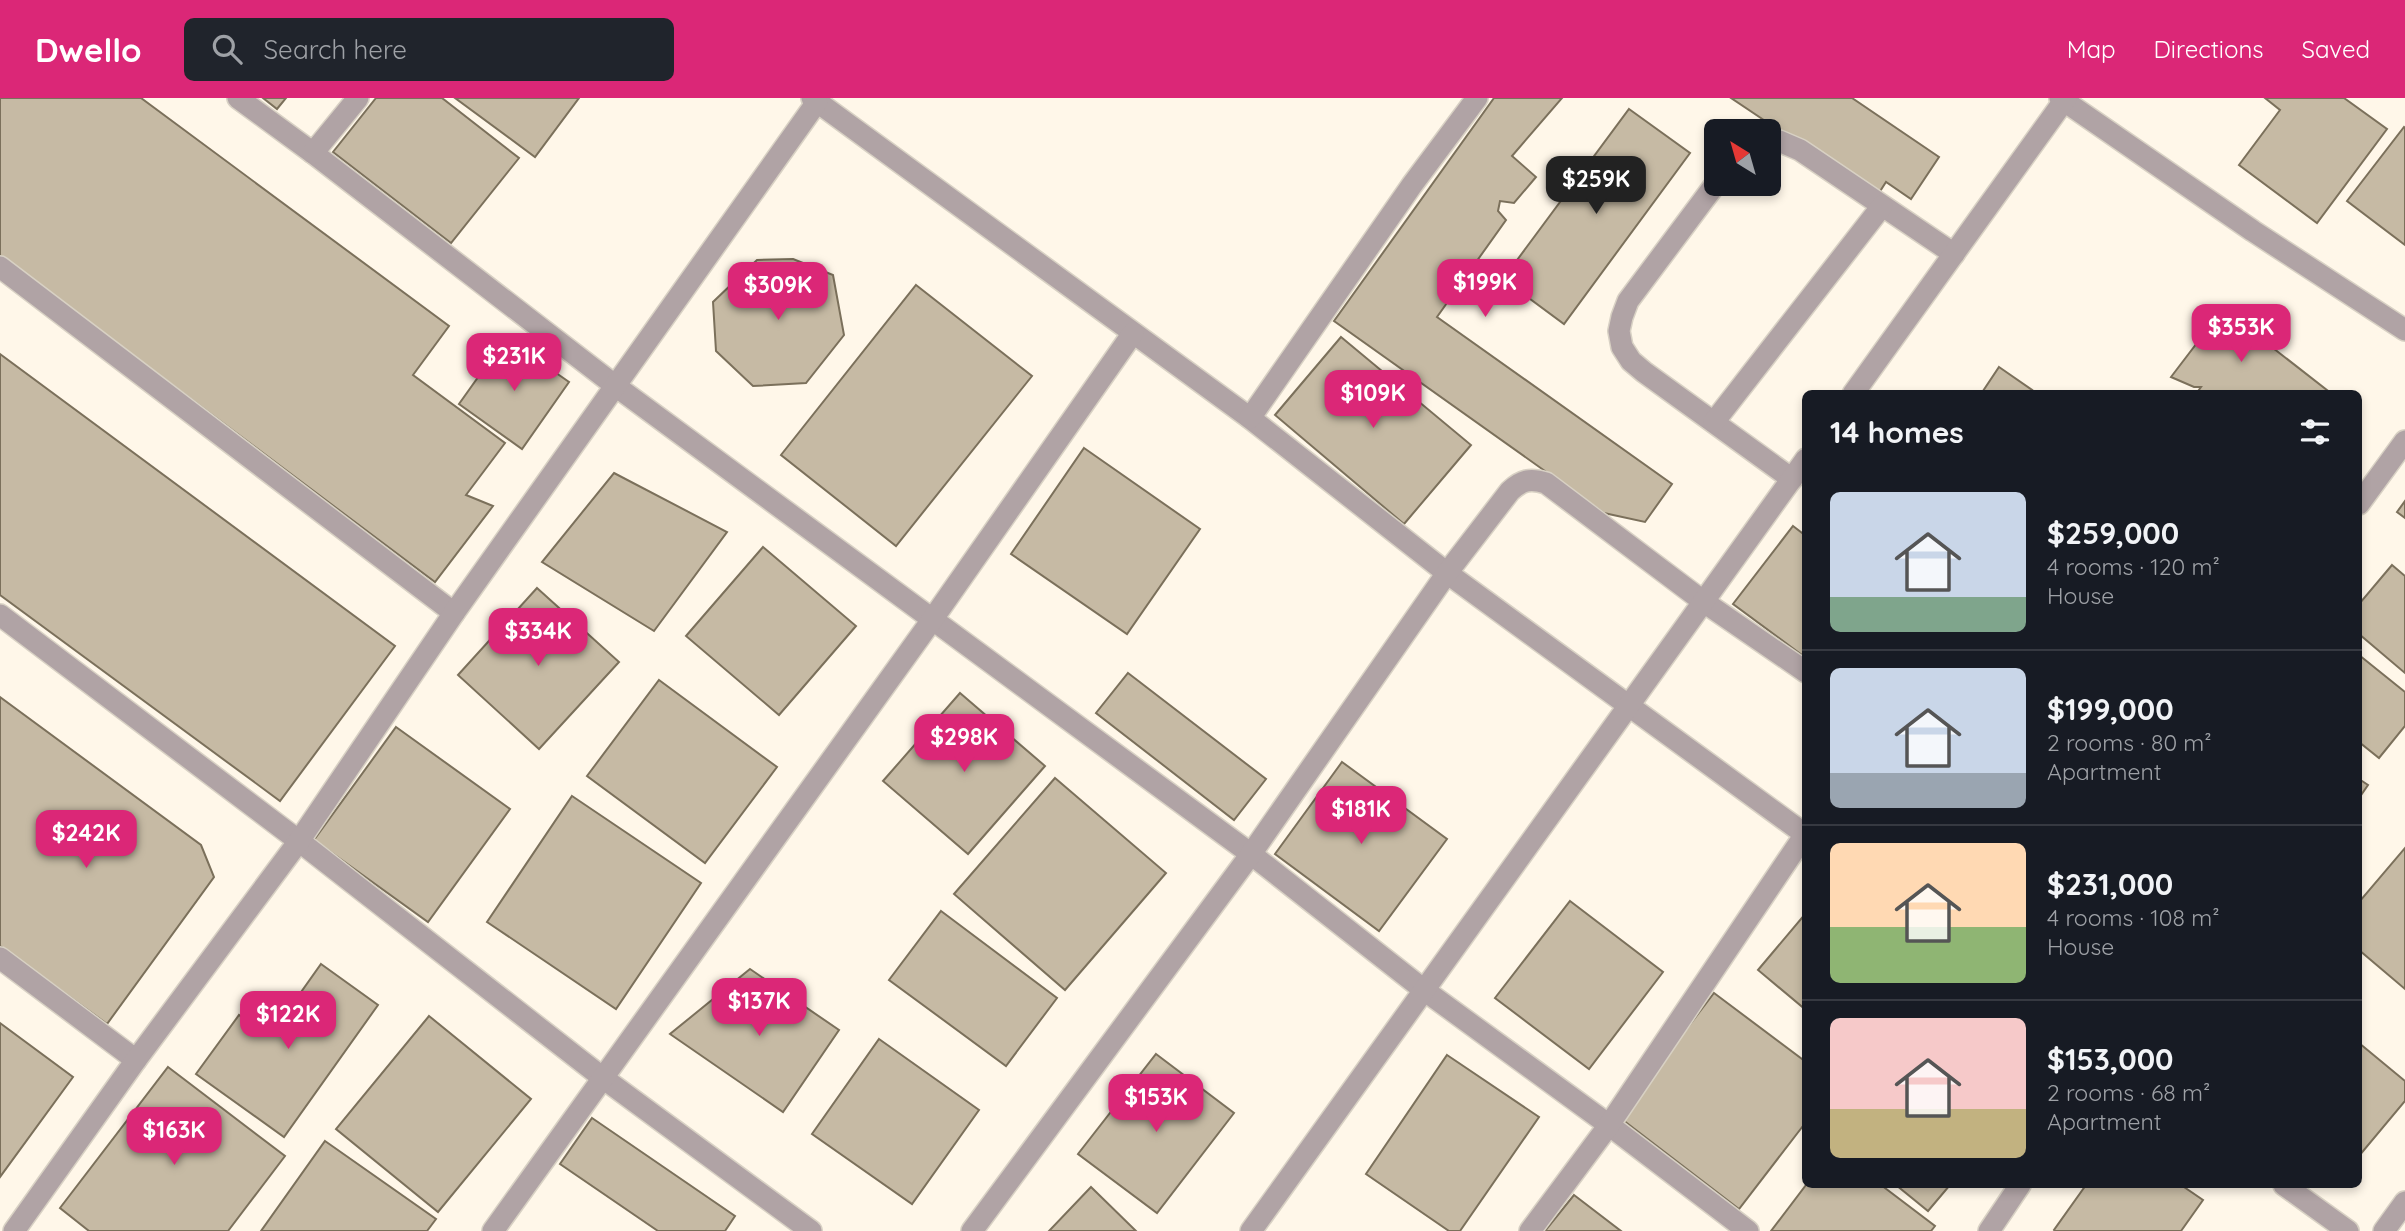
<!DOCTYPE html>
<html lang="en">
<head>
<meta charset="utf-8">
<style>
  :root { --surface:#171b24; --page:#20242c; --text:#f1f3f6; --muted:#9ea1a6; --line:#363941; --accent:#db2777 }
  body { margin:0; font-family:Quicksand,sans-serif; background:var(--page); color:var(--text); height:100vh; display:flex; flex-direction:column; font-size:26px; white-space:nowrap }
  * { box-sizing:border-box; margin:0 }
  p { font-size:23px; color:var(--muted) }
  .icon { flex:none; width:38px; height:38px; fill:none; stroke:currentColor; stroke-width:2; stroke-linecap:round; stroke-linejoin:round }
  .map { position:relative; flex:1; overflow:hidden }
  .panel { position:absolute; left:1802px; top:292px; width:560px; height:798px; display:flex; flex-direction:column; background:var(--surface); border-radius:10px; box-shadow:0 4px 10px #0003 }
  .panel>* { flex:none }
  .needle { width:46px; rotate:323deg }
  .buttons { position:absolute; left:1704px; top:21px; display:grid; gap:14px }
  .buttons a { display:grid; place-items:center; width:77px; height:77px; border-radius:10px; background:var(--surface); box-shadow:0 4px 10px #0003; font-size:35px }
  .price { position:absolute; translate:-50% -60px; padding:0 16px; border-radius:14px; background:var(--accent); color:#fff; font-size:23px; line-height:46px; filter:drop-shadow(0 2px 4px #0008) }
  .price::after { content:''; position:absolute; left:50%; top:42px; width:21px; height:16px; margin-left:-10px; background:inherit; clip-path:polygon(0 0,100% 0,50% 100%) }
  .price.selected { background:#222; color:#fff }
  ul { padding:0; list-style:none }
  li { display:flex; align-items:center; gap:21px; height:175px; padding:0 28px }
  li+li { border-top:2px solid var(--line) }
  li span { display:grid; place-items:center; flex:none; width:196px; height:140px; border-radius:10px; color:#555 }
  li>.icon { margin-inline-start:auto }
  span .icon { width:84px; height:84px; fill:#fffc; stroke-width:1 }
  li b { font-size:30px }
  h2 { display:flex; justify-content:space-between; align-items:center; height:84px; padding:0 28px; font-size:30px }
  header { display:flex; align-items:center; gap:42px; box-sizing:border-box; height:98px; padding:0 35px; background:var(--accent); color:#fff }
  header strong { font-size:33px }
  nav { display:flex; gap:38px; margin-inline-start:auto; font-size:24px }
  .search { width:490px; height:63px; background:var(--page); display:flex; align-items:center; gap:18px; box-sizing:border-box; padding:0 24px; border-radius:10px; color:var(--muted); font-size:26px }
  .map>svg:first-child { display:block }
  .building { fill:#c6baa4; stroke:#7b705b; stroke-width:2 }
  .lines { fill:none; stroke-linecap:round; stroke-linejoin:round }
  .minor-casing { stroke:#d8d1c4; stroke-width:24 }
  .minor { stroke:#b0a3a5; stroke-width:21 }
</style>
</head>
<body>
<header>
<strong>Dwello</strong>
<div class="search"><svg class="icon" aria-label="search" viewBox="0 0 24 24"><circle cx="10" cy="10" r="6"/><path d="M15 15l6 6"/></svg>Search here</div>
<nav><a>Map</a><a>Directions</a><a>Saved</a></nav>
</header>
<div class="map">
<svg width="2405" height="1133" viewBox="0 0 2405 1133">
  <rect width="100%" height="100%" fill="#fff7e9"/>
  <g class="building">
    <path d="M0,0h141l308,228 -36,49 92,68 -39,52 27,11 -58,76 -435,-326z"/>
    <path d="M263,0h23l-9,11z"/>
    <path d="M376,0h66l77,60 -68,85 -118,-91z"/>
    <path d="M455,0h124l-44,59z"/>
    <path d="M1494,0h68l-50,58 24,21 -22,26 -14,-2 -2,10 8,9 -69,97 235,167 -27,38 -41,-9 -270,-192z"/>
    <path d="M1731,0h121l87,59 -28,42 -25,-17 -9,14z"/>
    <path d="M2265,0h79l43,31 -70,94 -78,-58 41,-55z"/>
    <path d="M1629,11l61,44 -126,171 -61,-45z"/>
    <path d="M2404,29l1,1v117l-58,-44z"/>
    <path d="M793,161l40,16 11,60 -38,48 -53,3 -37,-35 -3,-49 44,-42z"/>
    <path d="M916,187l116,91 -136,170 -115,-91z"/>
    <path d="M2223,211l109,85h-136l5,-7h-7l-23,-10z"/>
    <path d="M1341,239l130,108 -67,79 -129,-109z"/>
    <path d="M506,240l63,44 -47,67 -63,-45z"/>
    <path d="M0,256l395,292 -115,155 -280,-206z"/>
    <path d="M1999,269l39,27h-57z"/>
    <path d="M1084,350l116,81 -73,105 -116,-80z"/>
    <path d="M614,375l113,59 -73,99 -112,-69z"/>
    <path d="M2405,403v17l-8,-6z"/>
    <path d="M1793,428l13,10v122l-73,-54z"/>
    <path d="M763,449l93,79 -77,89 -93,-79z"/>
    <path d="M2392,467l13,11v97l-46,-39v-30z"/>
    <path d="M537,490l82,74 -80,87 -81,-74z"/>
    <path d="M2359,557l46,37v34l-26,32 -20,-16z"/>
    <path d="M1128,575l138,106 -32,41 -138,-107z"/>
    <path d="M659,582l118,87 -72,96 -118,-87z"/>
    <path d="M960,595l85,73 -77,88 -85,-73z"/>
    <path d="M0,599l201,148 13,32 -107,147 -107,-78z"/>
    <path d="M396,629l114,82 -82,113 -114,-82z"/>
    <path d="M1342,664l105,77 -68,92 -104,-77z"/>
    <path d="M1055,680l111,95 -101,117 -111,-96z"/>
    <path d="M2359,681l9,6 -9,13z"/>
    <path d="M572,698l129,87 -85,126 -129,-87z"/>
    <path d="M2405,750v141l-46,-39v-48z"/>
    <path d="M1570,803l93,71 -74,97 -94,-71z"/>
    <path d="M941,813l116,87 -51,68 -117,-86z"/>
    <path d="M1806,815v97l-48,-40z"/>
    <path d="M321,866l57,41 -94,132 -88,-63 43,-59 19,14 17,-25 14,5z"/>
    <path d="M750,871l89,61 -56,82 -113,-78z"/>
    <path d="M1714,895l92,69v60l-67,87 -120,-92z"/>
    <path d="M429,918l102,83 -93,113 -102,-83z"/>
    <path d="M0,925l73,54 -73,100z"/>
    <path d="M879,941l100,71 -67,94 -100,-70z"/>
    <path d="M2359,945l46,38v20l-46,55z"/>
    <path d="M1156,956l78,59 -77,100 -79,-59z"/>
    <path d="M1447,957l92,62 -79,114h-11l-83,-57z"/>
    <path d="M168,969l117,89 -57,75h-139l-29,-23z"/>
    <path d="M592,1020l143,98 -10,15h-67l-98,-67z"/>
    <path d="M325,1043l111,78 -9,12h-166z"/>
    <path d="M1806,1087h75l54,41 -4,5h-160z"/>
    <path d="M1896,1087h54l-22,26z"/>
    <path d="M2086,1087h95l22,15 -22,31h-126l-1,-1z"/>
    <path d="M1091,1089l45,44h-87z"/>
    <path d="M1574,1097l47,36h-76z"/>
  </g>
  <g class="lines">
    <defs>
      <g id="minor">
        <path d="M238,0l75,55 304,234 634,467 173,136 185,135 139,106"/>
        <path d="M812,0l438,320 197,155 359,262"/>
        <path d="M2060,0l193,133 152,99"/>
        <path d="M1769,43h10l21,9 154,104"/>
        <path d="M313,55l45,-55"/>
        <path d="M1717,84l-89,119 -6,16 -3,14 3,16 9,14 13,11 148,107"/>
        <path d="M0,169l454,346"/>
        <path d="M1853,296l213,-296"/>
        <path d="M1250,320l162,-233 65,-87"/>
        <path d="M1714,324l168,-216"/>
        <path d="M2359,406l46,-63"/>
        <path d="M0,517l299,226 304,237 208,153"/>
        <path d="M0,860l136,102"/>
        <path d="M2284,1087l64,46"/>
        <path d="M14,1133l122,-171 163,-219 155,-228 363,-511"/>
        <path d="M493,1133l439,-611 201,-287"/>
        <path d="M972,1133l279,-377 196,-281 63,-82c12,-11 20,-13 36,-8l158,119 102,70"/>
        <path d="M1251,1133l555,-772"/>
        <path d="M1530,1133l79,-106 197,-292"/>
        <path d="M1989,1133l31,-46"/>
        <path d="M2384,1133l21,-29"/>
      </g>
    </defs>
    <use href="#minor" class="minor-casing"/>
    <use href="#minor" class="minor"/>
  </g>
</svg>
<div class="buttons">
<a><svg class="needle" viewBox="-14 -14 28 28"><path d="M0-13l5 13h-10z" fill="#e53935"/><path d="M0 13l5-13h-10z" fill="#9ea1a6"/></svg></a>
</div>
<b class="price selected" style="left:1596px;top:118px">$259K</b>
<b class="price" style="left:1485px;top:221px">$199K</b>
<b class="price" style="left:778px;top:224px">$309K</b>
<b class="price" style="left:2241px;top:266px">$353K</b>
<b class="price" style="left:514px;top:295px">$231K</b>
<b class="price" style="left:1373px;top:332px">$109K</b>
<b class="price" style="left:538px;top:570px">$334K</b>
<b class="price" style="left:964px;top:676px">$298K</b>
<b class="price" style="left:1361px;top:748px">$181K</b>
<b class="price" style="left:86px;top:772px">$242K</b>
<b class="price" style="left:759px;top:940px">$137K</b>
<b class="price" style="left:288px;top:953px">$122K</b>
<b class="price" style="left:1156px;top:1036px">$153K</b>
<b class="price" style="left:174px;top:1069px">$163K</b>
<section class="panel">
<h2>14 homes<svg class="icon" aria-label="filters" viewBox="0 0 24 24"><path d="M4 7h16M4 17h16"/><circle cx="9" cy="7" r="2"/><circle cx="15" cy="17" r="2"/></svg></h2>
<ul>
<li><span style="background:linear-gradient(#c9d6e8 75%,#7fa58c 0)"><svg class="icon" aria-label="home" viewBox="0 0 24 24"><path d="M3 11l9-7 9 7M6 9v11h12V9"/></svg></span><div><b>$259,000</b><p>4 rooms · 120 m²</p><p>House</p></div></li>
<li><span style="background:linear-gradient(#c9d6e8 75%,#9aa5b1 0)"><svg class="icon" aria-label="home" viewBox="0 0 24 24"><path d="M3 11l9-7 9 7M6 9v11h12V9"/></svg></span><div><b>$199,000</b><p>2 rooms · 80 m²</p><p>Apartment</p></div></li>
<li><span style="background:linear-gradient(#ffd9b3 60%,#8fb573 0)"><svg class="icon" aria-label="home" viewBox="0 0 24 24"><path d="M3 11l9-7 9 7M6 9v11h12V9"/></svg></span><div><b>$231,000</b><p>4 rooms · 108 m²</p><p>House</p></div></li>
<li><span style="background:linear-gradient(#f6c9c9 65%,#c2b280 0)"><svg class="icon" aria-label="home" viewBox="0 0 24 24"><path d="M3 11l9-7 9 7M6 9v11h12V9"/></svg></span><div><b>$153,000</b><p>2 rooms · 68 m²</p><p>Apartment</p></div></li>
</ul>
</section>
</div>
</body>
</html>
